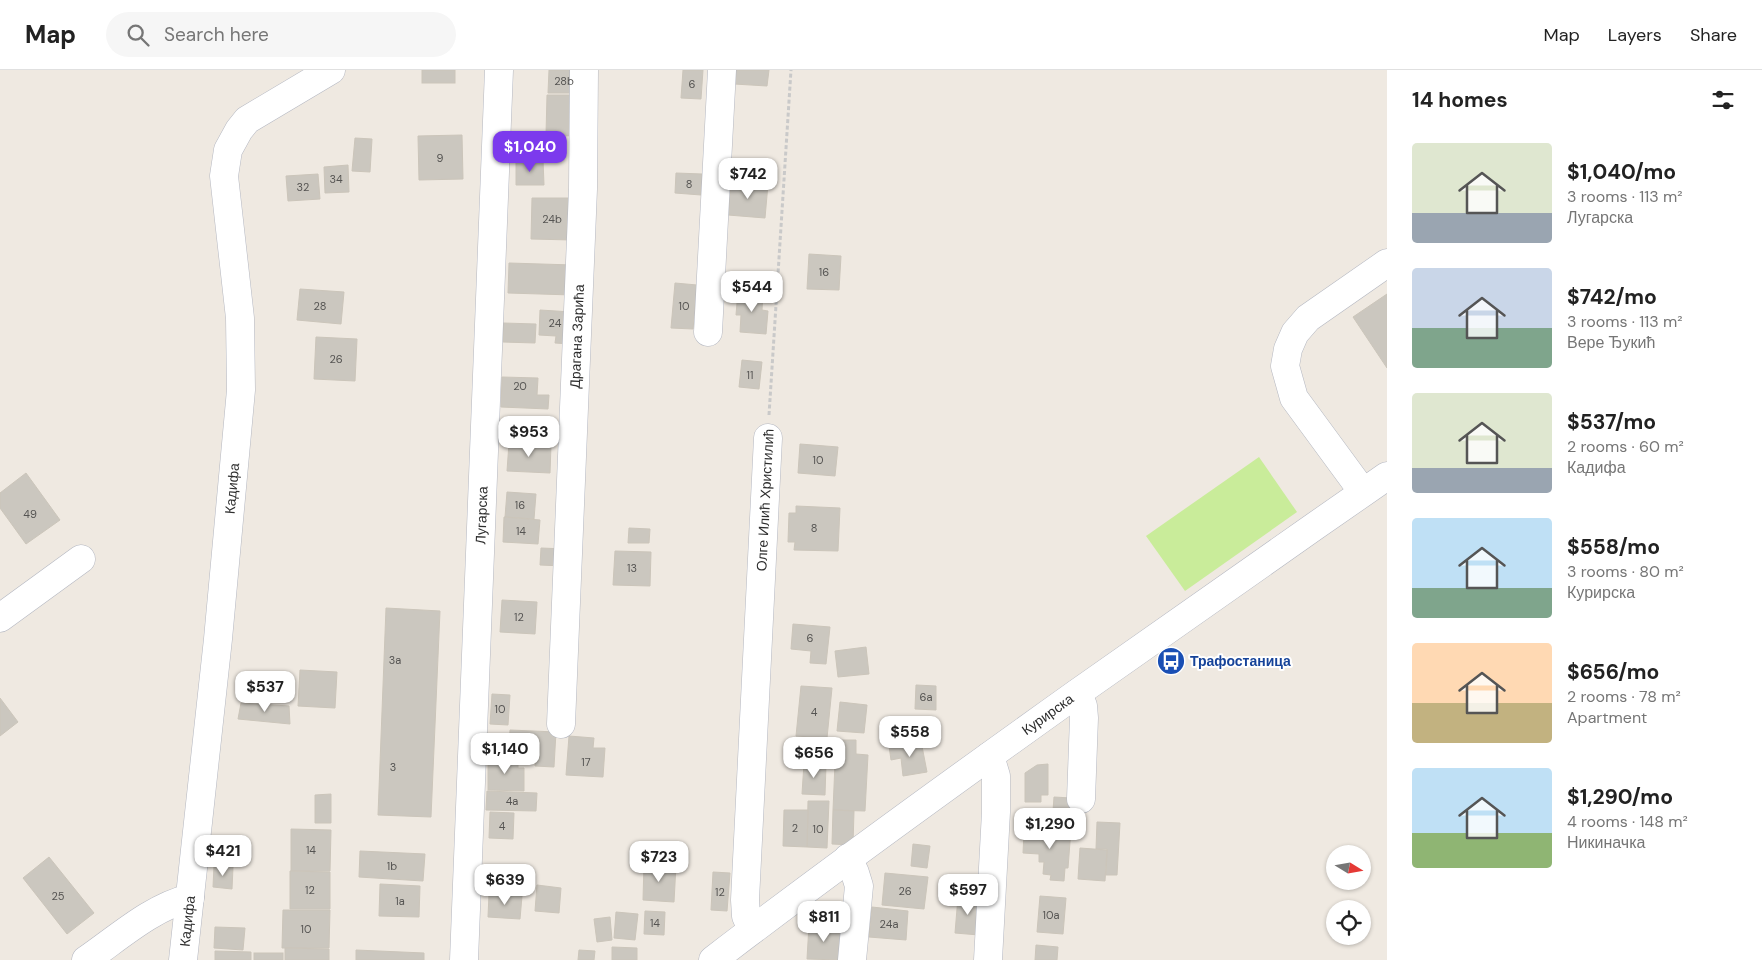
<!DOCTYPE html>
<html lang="en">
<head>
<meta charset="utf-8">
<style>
  :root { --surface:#fff; --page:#f6f6f6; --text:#222; --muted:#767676; --line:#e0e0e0; --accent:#7c3aed }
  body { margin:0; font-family:"DM Sans",sans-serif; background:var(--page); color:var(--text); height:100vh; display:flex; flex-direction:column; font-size:19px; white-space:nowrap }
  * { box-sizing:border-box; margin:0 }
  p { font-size:16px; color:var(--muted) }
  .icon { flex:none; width:28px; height:28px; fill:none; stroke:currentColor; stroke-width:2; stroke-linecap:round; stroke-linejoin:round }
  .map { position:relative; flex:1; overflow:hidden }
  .drawer { display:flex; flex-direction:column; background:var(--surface); width:375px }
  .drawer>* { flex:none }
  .needle { width:32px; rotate:101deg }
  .buttons { position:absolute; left:1326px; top:775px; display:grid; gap:10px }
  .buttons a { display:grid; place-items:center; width:45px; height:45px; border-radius:50%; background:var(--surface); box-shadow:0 1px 4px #0004; font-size:25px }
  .price { position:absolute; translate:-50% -42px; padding:0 11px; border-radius:10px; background:#fff; color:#222; font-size:16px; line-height:32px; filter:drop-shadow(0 1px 2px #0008) }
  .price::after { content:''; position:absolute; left:50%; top:30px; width:15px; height:11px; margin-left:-8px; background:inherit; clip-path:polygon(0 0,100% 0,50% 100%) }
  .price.selected { background:var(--accent); color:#fff }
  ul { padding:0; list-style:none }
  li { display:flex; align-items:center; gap:15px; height:125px; padding:0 25px }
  li span { display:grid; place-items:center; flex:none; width:140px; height:100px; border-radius:5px; color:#555 }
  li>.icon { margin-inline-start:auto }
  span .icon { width:60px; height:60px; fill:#fffc; stroke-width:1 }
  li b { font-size:21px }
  h2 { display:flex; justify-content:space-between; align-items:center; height:60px; padding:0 25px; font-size:21px }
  header { display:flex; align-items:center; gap:30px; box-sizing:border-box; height:70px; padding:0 25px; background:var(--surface); border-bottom:1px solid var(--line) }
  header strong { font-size:24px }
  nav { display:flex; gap:28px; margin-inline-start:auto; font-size:18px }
  .search { width:350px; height:45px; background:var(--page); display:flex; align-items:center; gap:12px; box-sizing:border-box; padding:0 18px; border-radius:28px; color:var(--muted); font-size:19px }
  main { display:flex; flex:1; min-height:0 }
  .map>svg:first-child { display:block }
  .pitch { fill:#c9ec9a }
  .building { fill:#cbc7bf; stroke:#cbc5ba }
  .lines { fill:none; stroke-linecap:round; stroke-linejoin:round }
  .minor-casing { stroke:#b4b7c1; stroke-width:29 }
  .path { stroke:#c9c9c9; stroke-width:3; stroke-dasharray:4 2.5; stroke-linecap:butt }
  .minor { stroke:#fff; stroke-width:28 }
  .labels { text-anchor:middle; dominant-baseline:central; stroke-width:4; stroke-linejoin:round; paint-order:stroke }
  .number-label { font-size:11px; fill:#555452 }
  .street-label { font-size:14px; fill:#2e2e2e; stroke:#fff }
  .transit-label { font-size:14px; font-weight:bold; fill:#164399; stroke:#fff; text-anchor:start }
</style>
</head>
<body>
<header>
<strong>Map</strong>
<div class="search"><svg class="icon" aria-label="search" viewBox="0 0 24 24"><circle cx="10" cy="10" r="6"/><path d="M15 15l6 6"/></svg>Search here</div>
<nav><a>Map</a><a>Layers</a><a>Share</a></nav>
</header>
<main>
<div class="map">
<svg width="1387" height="890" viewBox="0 0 1387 890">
  <rect width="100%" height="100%" fill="#efe9e1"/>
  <path class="pitch" d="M1259,387l38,55 -112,79 -39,-55z"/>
  <g class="building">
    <rect x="422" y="0" width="33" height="13"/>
    <path d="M549,0h31l-1,23h-31z"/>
    <path d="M683,0h20l-2,29 -20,-1z"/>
    <path d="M735,0h34l-2,16 -33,-2z"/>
    <path d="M547,25h27l-1,41 -27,-1z"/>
    <path d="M462,65l1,44 -44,1 -1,-44z"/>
    <path d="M355,68l17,1 -2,33 -18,-1z"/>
    <rect x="512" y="73" width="22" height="15"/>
    <path d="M516,90h27l1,25h-28z"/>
    <path d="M348,95l1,27 -24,1 -1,-26z"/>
    <path d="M676,103l26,1 -1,21 -26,-2z"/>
    <path d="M318,104l2,25 -32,2 -2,-25z"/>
    <path d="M731,112l37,2 -3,34 -37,-3z"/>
    <path d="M532,128h41l-1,42 -41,-1z"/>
    <path d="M809,184l32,2 -2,34 -32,-1z"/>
    <path d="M509,193l64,2 -1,30 -64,-2z"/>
    <path d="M675,213l22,2 -4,44 -22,-1z"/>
    <path d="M300,219l44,3 -3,32 -44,-4z"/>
    <path d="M738,221l25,2 -1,17 6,1 -2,23 -26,-2 1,-17h-5z"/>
    <path d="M1387,224v74l-34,-51z"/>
    <path d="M540,240l32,2 -1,32 -16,-1 1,-7 -17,-1z"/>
    <path d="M503,253l33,1 -1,19 -32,-1z"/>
    <path d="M316,267l41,2 -2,42 -41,-2z"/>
    <path d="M742,290l20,2 -3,27 -20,-2z"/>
    <path d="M502,307l36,1 -1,17h12l-1,14 -47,-2z"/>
    <path d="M509,373l42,2 -1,28 -43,-2z"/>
    <path d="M800,374l38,3 -3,29 -37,-3z"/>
    <path d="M26,403l34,47 -34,24 -26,-36v-15z"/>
    <path d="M507,422l29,2 -2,25 -29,-2z"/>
    <path d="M796,436l44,2 -2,43 -44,-1 1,-8h-7l1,-29h7z"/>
    <path d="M504,447l36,3 -2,24 -35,-2z"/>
    <path d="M629,458l21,1 -1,14h-21z"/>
    <path d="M541,478l24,1 -2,17 -23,-1z"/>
    <path d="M615,481l36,1 -1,34 -37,-1z"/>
    <path d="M502,530l35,2 -2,32 -35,-2z"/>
    <path d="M386,538l54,3 -9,206 -53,-2z"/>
    <path d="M793,554l37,3 -4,37 -16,-1 1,-12 -20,-2z"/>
    <path d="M866,577l3,27 -31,3 -3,-26z"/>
    <path d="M300,600l37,2 -2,36 -37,-2z"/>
    <path d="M916,615l20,1v24l-21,-1z"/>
    <path d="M801,616l31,2 -5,50 -31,-2z"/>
    <path d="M492,624l18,1 -2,30 -18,-1z"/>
    <path d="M0,628l18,24 -18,14z"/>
    <path d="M840,632l27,3 -3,28 -27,-2z"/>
    <path d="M241,633l48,3 1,18 -52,-5z"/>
    <path d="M510,660l46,2 -2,35 -19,-1 1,-13 -27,-1z"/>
    <path d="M569,666l25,2 -1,10h12l-2,29 -37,-2z"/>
    <path d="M836,670h20v14l12,1 -3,56 -32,-1z"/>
    <path d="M921,671l6,31 -24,4 -2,-18 -10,2 -2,-14z"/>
    <path d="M488,687l30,1v10h6v23l-36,-1z"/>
    <path d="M804,693l22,1 -1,31 -23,-1z"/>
    <path d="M1048,694v31h-7v7h-16v-29l12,-8z"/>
    <path d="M487,721l50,2 -1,18 -50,-1z"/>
    <path d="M331,724v29h-16v-28z"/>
    <path d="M1054,727l17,1 -1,10 12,1 -1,18 -29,-2z"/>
    <path d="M808,731h21l-2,47 -20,-1z"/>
    <path d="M784,740h24l-1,37 -24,-1z"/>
    <path d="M833,740l21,1 -1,34 -21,-1z"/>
    <path d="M490,742l24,1 -1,26 -24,-1z"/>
    <path d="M1097,752l23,1 -3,52h-11l1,-26h-11z"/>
    <path d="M1044,757l27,2 -3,39h-3l-1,13 -14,-1 1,-5 -8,-1 1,-12h-5v-8l-16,-1 1,-20h12v-3l8,1z"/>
    <path d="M291,759l40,1 -1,41h-39z"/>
    <path d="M913,774l17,2 -3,22 -16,-2z"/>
    <path d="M1080,778l27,2 -2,31 -27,-2z"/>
    <path d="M360,781l65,3 -2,27 -64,-4z"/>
    <path d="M49,787l45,56 -27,21 -44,-56z"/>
    <path d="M644,794l32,1 -2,37 -31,-2z"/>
    <path d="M214,796l19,1 -1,22 -19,-2z"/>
    <path d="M290,801l40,1v37h-40z"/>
    <path d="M713,802l17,1 -3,38 -16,-1z"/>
    <path d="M885,803l43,4 -4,32 -42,-4z"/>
    <path d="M380,814l40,2 -1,31 -40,-1z"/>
    <path d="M537,815l24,3 -2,25 -24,-2z"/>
    <path d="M489,824l33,2 -2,23 -32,-2z"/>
    <path d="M1040,826l26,2 -3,36 -26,-2z"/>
    <path d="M958,827l24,2 -3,36 -24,-2z"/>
    <path d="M872,837l36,4 -2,29 -37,-3z"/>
    <path d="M283,840h47l-1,38h-47z"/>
    <path d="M645,841l20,1 -1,23 -20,-1z"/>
    <path d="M616,842l22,2 -3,26 -21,-2z"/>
    <path d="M610,847l2,23 -15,2 -3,-23z"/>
    <path d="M809,855l33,2 -2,33 -33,-1z"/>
    <path d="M215,857l30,1 -2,22 -29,-2z"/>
    <path d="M1036,875l22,2 -1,13h-22z"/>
    <path d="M612,877l25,1v12h-25z"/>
    <path d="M285,878l44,1v11h-44z"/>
    <path d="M356,880l68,3v7h-68z"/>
    <path d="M579,880l16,1 -1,9h-16z"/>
    <path d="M215,881l36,1v8h-36z"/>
    <rect x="254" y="883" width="29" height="7"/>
  </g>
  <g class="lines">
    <defs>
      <g id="minor">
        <path d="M708,262l14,-262"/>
        <path d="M1363,422l-69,-94 -9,-32 3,-17 7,-16 13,-15 79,-55"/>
        <path d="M0,548l81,-59"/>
        <path d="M1078,623l5,13 1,12 -3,81"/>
        <path id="s1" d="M561,654l22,-535 1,-119"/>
        <path d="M848,788l7,15 4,13 -7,74"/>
        <path d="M752,860l-6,-14 -1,-16 23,-462"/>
        <path d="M86,890c32,-22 66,-53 104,-62"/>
        <path id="s2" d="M183,890l35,-321 23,-249 -1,-72 -16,-142 4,-26 11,-20 8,-10 84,-50"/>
        <path id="s3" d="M464,890l35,-890"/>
        <path id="s4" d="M713,890c119,-91 241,-179 363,-266 104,-73 207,-146 311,-218"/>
        <path d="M988,890l8,-148v-36l-6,-20"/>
      </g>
    </defs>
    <use href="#minor" class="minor-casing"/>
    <path class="path" d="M769,345l22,-345"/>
    <use href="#minor" class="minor"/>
  </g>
  <defs>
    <symbol id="bus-disc" viewBox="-11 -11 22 22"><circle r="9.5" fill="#1a4fb4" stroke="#fff"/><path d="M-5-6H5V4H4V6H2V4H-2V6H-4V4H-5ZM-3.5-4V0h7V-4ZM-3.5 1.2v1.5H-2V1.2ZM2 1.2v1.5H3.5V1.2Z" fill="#fff"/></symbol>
  </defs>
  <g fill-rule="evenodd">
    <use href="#bus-disc" x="1155" y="575" width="32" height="32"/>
  </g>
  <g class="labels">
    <g class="number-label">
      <text x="564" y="11">28b</text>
      <text x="692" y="14">6</text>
      <text x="440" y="88">9</text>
      <text x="336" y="109">34</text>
      <text x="689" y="114">8</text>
      <text x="303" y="117">32</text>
      <text x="552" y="149">24b</text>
      <text x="824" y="202">16</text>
      <text x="320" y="236">28</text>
      <text x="684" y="236">10</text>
      <text x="555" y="253">24</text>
      <text x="336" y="289">26</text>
      <text x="750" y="305">11</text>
      <text x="520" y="316">20</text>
      <text x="818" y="390">10</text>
      <text x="520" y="435">16</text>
      <text x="30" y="444">49</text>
      <text x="814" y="458">8</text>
      <text x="521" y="461">14</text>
      <text x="632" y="498">13</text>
      <text x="519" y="547">12</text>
      <text x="810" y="568">6</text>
      <text x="395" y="590">3a</text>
      <text x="926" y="627">6a</text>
      <text x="500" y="639">10</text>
      <text x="814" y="642">4</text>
      <text x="586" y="692">17</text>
      <text x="393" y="697">3</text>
      <text x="512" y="731">4a</text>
      <text x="502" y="756">4</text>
      <text x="795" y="758">2</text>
      <text x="818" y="759">10</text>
      <text x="311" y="780">14</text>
      <text x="392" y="796">1b</text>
      <text x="310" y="820">12</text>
      <text x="905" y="821">26</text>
      <text x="720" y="822">12</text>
      <text x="58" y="826">25</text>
      <text x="400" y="831">1a</text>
      <text x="1051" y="845">10a</text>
      <text x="655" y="853">14</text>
      <text x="889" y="854">24a</text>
      <text x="306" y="859">10</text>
    </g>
    <g class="street-label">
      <text stroke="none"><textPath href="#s1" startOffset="388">Драгана Зарића</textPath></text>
      <text stroke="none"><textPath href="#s2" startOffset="474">Кадифа</textPath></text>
      <text transform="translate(765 430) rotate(-87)">Олге Илић Христилић</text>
      <text stroke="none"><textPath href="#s3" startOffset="445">Лугарска</textPath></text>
      <text stroke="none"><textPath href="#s4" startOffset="415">Курирска</textPath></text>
      <text stroke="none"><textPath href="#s2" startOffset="39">Кадифа</textPath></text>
    </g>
    <g class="transit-label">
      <text x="1190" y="591">Трафостаница</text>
    </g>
  </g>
</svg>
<div class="buttons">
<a><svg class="needle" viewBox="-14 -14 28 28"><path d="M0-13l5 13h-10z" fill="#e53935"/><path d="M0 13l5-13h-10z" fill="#767676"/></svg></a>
<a><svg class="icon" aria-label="locate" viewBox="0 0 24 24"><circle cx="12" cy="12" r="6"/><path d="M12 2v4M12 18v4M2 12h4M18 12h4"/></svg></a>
</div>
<b class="price selected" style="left:530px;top:103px">$1,040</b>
<b class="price" style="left:748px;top:130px">$742</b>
<b class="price" style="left:752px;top:243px">$544</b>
<b class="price" style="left:529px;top:388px">$953</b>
<b class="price" style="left:265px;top:643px">$537</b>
<b class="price" style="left:910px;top:688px">$558</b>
<b class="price" style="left:505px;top:705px">$1,140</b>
<b class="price" style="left:814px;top:709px">$656</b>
<b class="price" style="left:1050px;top:780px">$1,290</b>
<b class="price" style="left:223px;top:807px">$421</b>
<b class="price" style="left:659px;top:813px">$723</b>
<b class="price" style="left:505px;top:836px">$639</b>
<b class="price" style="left:968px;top:846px">$597</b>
<b class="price" style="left:824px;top:873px">$811</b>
</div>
<section class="drawer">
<h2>14 homes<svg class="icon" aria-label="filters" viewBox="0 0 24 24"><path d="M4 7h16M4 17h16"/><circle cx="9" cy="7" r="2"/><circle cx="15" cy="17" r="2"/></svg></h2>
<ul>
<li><span style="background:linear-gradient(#dfe7d0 70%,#9aa5b1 0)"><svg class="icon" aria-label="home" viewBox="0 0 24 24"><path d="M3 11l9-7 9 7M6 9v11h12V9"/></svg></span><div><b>$1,040/mo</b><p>3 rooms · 113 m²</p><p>Лугарска</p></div></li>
<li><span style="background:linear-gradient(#c9d6e8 60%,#7fa58c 0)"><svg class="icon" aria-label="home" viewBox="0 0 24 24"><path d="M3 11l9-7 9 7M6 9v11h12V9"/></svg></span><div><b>$742/mo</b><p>3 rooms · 113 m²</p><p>Вере Ђукић</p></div></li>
<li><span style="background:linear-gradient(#dfe7d0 75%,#9aa5b1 0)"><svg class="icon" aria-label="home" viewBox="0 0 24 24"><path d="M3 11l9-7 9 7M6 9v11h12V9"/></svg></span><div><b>$537/mo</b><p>2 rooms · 60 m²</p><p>Кадифа</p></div></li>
<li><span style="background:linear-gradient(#bfe0f5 70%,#7fa58c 0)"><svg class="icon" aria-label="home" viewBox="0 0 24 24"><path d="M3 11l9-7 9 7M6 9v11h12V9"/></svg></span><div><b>$558/mo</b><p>3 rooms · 80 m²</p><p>Курирска</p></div></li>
<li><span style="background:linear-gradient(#ffd9b3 60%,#c2b280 0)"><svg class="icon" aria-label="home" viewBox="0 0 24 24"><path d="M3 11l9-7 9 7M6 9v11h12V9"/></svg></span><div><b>$656/mo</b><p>2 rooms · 78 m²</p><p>Apartment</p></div></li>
<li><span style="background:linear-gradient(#bfe0f5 65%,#8fb573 0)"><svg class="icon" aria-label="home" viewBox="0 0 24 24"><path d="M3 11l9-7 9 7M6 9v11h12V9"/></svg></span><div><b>$1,290/mo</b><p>4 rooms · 148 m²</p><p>Никиначка</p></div></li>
</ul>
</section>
</main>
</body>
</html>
